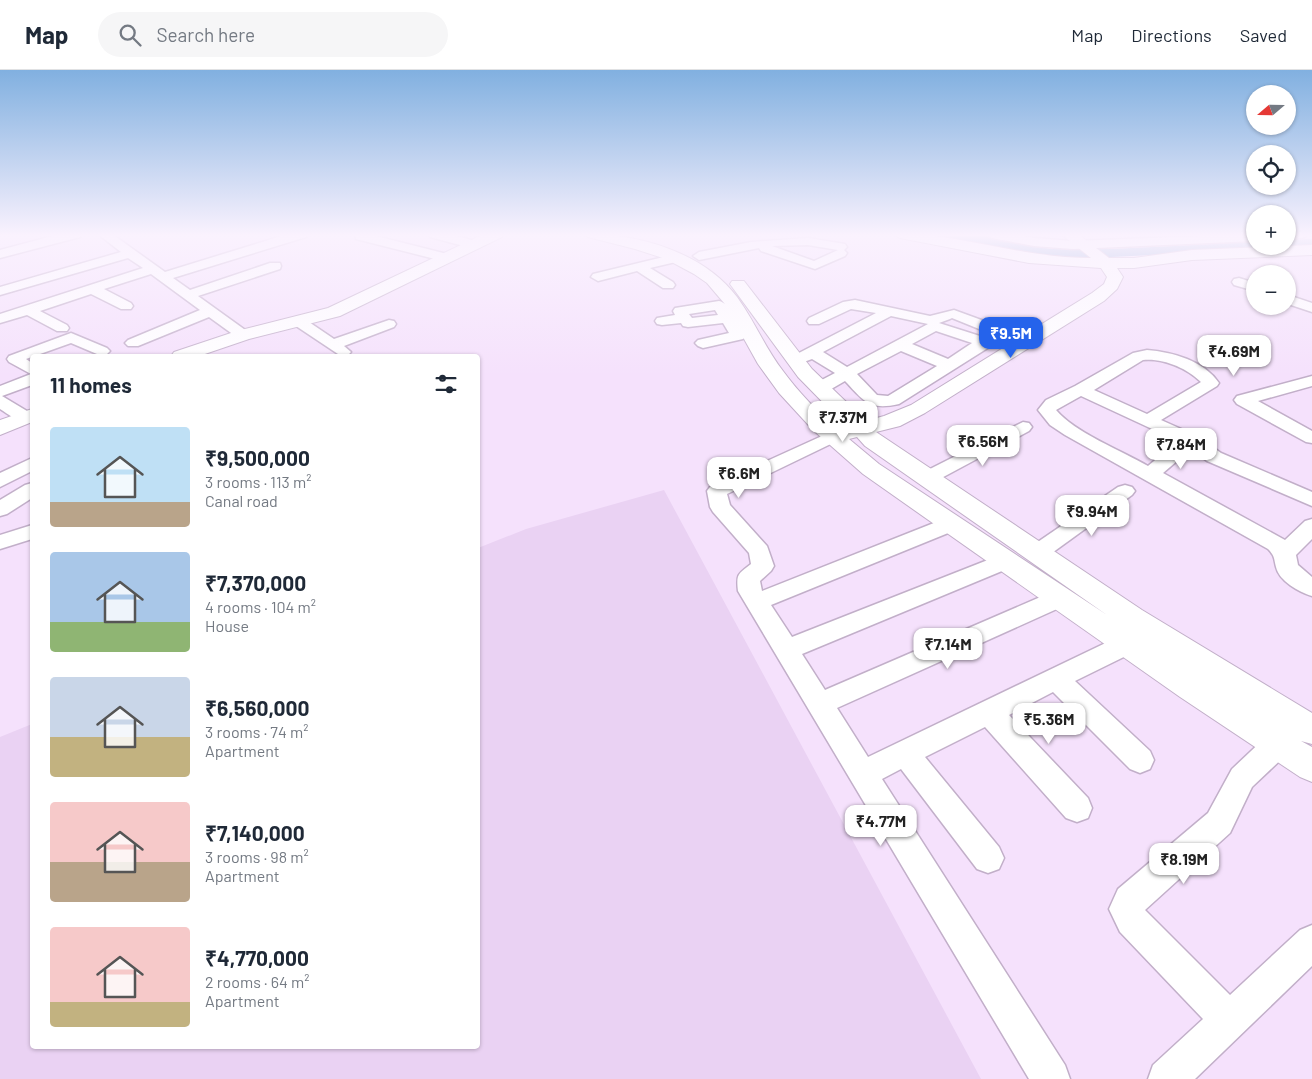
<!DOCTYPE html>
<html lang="en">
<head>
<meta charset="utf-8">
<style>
  :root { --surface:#fff; --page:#f6f6f7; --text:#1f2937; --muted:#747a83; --line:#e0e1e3; --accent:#2563eb }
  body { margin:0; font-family:Barlow,sans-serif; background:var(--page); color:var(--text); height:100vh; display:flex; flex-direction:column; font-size:19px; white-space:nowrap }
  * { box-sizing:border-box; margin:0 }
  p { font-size:16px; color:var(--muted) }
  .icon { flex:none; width:28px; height:28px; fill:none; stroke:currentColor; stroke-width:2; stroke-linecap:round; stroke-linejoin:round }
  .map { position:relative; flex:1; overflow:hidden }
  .panel { position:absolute; left:30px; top:284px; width:450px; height:695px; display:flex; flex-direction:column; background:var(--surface); border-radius:5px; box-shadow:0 1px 4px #0004 }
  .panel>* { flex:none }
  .needle { width:32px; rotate:250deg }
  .fabs { position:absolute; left:1246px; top:15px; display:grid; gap:10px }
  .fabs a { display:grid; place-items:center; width:50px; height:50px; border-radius:50%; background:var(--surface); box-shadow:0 1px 4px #0004; font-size:25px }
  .price { position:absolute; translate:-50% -42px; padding:0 11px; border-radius:10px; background:#fff; color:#222; font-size:16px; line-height:32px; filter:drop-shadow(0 1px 2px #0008) }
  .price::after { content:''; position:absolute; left:50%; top:30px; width:15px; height:11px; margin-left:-8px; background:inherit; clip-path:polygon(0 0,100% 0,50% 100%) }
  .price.on { background:var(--accent); color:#fff }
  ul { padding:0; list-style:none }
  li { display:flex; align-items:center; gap:15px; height:125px; padding:0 20px }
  li span { display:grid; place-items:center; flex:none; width:140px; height:100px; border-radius:5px; color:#555 }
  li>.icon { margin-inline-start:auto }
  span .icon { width:60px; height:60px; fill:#fffc; stroke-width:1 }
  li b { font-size:21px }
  h2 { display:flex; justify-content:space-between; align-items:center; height:60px; padding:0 20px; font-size:21px }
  header { display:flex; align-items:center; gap:30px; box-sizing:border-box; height:70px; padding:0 25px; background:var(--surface); border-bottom:1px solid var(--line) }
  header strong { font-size:24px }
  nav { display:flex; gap:28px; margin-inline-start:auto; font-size:18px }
  .search { width:350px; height:45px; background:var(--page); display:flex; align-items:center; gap:12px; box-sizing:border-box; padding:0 18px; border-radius:28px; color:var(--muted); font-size:19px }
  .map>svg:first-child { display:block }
  .built { fill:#ead2f3 }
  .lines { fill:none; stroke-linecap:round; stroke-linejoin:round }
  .canal { fill:#88a9d4; fill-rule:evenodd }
  .street-casing { stroke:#c2afc9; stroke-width:3 }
  .secondary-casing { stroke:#c2afc9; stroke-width:2 }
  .street { fill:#fff; fill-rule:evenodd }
  .secondary { fill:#fff; fill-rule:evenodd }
</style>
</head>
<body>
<header>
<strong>Map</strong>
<div class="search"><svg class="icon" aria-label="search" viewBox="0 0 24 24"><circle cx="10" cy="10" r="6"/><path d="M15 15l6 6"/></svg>Search here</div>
<nav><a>Map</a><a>Directions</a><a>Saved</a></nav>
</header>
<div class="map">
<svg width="1312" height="1009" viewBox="0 0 1312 1009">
  <rect width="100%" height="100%" fill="#f5e1fc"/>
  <path class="built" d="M664,420l317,589h-981v-342l32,-13v322h446v-498l48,-19z"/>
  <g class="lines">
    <g class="canal">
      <path d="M945,164h27l79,15h60l144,-7v4h6l-6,4 -144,7h-60l-100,-19z"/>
      <path d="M1312,169v8l-29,-1h5v-6z"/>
    </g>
    <defs>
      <g id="street">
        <path d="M60,164h22l-2,3 -80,21v-8z"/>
        <path d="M98,164h14l53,38 123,-38h20l-2,3 -133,41 17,12 80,-27h10l1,3 -1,3 -82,27 50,36 2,3 -2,3h-10l-29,-21 -71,29h-10l-3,-3 3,-3 72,-30 -49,-36 -47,15 27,14 2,3 -2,3h-10l-30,-15 -51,17 27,14 2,3 -2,3h-10l-30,-16 -27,8v-9l143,-46 -15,-10 -128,37v-8l121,-35z"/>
        <path d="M355,164h13l83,21 2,3 -6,4 -91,-23z"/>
        <path d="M428,164h21l30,8 2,3 -6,4 -45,-12z"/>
        <path d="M986,164h27l21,4 39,3 182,-7v7l-182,8 -39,-3 -42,-8z"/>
        <path d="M1288,164h19l-2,3 -17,3z"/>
        <path d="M808,168l37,6 2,3 -3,3 3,3 -2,3 -30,13 -54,-18 -2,-3 -60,12 -6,-4 6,-4 52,-10zM808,175l30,5 -24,11 -42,-15z"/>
        <path d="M676,184l6,4 -2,3 -30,7 23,14 2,3 -2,3h-10l-26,-17 -39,10 -7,-4 2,-3z"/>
        <path d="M1239,208l16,5v8l-21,-6 -2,-3 2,-3z"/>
        <path d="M1288,225l24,8v9l-24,-8z"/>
        <path d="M855,230l75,16 24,-6 52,19 2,3 -17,14 -92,58c-30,7 -35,-3 -54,-23l-19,11h-12l-2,-4 2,-4 21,-11 -23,-14 -11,4 -6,-2 -2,-3 2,-3 81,-42 -25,-4 -32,15h-10l-2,-3 2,-3 34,-16zM891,246l37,8 -81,43 -24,-15zM950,249l2,-1 37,15 -6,4 -44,-14zM936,261l36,12 -24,16 -36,-15zM901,281l36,15 -49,30 -11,-1 -20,-21z"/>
        <path d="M719,231c11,2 20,25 27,35l-3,3 -40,9 -5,-2 -3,-3 3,-3 31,-7 -6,-10 -35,4 -5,-1 -2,-3 -19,2 -5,-1 -2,-3 2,-3 18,-3 -2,-4 2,-3zM715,240l3,5 -26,3 -3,-4z"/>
        <path d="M298,247l5,1 31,21 55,-19 5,1 2,3 -2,3 -50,19 7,6 -3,3 -7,1 -48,-32 -2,-3 2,-3z"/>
        <path d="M71,263l36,15 3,3 -3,3h-10l-26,-11 -45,16 6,4v22l-30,11 30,18v7c-12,4 -22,-6 -32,-12v-23l31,-12 -22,-12 -2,-3 2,-3z"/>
        <path d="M1147,280c26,2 57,11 72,33l-2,3 -56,34 36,16 24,17 91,39v14l-105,-45 -16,-12 -28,24 122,67 20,-19 7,-2v20l-16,16 2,10 14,12v19c-13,-4 -33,-15 -36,-29 -2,-8 -1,-11 -8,-18l-203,-114 -15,-10 -12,-15 8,-10 29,-14 58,-33zM1143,290c20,-2 44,8 58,22l-54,32 -53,-24zM1081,326l97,45 -30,25c-26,-15 -74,-34 -92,-56z"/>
        <path d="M1312,306v10l-54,15 54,30v12l-6,-1 -69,-38 -3,-4 3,-4z"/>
        <path d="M1023,352l6,1 3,4 -3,4 -95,51 -7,2 -7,-2 -3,-4 3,-4z"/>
        <path d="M833,361l6,1 3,4 -3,4 -112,54 3,11 37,41 7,20 -3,5 -11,10 2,10 182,-72 7,-2 7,2 3,5 -3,5 -187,76 21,32 206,-81 8,-3 8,3 3,5 -3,5 -212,88 23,36 227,-98 8,-2 8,2 4,6 -4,6 -231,104 31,49 250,-120 9,-3 9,3 3,7 -3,7 -61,30 75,70 4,9 -4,9 -10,4 -10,-4 -77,-77 -44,23 79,83 4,10 -4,10 -11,4 -11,-4 -81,-91 -60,30 74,90 5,11 -5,11 -11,4 -11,-4 -76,-100 -19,10 183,286 5,14h-41l-291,-488c-2,-17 0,-17 13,-27l-2,-11 -36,-41 -3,-5 -3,-16 3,-4z"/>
        <path d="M32,388v13l-32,16v-14z"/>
        <path d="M32,413v15l-25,16 -7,2v-16l25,-15z"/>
        <path d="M1125,415l7,2 3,4 -3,4 -87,63 -8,2 -8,-2 -3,-5 3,-5 89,-61z"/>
        <path d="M32,455v14l-32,10v-14z"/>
        <path d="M1278,662l10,3 4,9 -4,9 -36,34 -22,46 -85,77 85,85 70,-65 12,-5v41l-117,113h-47l5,-14 50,-46 -83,-87 -11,-23 9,-20 90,-76 24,-44 36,-34z"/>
      </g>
      <g id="secondary">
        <path d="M484,164h20l-2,3 -162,79 -91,23 -50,17h-28l3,-4 63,-21 91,-23z"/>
        <path d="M586,164c53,0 117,18 151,63 17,23 28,51 46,74 16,22 35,41 55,59l8,-4 -48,-49 -68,-93 2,-3h12l68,88 54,52 18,-5 27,-11 181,-112 12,-9 3,-7 -6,-9 -72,-5 -129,-25 -7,-4c11,0 24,-1 35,1 54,7 108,23 163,23l-30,-24h17l31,24h25l58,-8 120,-5v10l-120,5 -58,8h-17l6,9 -6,12 -13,12 -179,112 -25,13 -24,6 266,178 170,103v31l-11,-3 11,6v35l-12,-5 -120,-80 -317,-223 -50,-44 -34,-37 -21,-29 -34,-61 -17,-20 -13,-9 -28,-15 -31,-10 -47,-12zM857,367l8,9 242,169 -228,-151 -30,-25z"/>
        <path d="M32,339v13l-32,13v-15z"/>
      </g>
    </defs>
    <use href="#street" class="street-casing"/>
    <use href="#secondary" class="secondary-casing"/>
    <use href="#street" class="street"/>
    <use href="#secondary" class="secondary"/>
  </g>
  <linearGradient id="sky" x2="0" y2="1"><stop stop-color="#81b0e0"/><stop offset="0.54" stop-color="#faf2fe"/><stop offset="1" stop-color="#faf2fe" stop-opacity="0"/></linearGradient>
  <rect width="1312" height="306" fill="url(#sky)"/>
</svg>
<div class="fabs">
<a><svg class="needle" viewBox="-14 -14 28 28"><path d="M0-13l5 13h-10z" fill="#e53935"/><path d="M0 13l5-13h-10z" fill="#747a83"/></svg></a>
<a><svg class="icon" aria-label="locate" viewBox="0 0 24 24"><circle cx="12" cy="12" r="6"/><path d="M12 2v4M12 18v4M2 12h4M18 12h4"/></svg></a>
<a>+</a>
<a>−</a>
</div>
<b class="price on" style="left:1011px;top:289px">₹9.5M</b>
<b class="price" style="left:1234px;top:307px">₹4.69M</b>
<b class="price" style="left:843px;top:373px">₹7.37M</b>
<b class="price" style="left:983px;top:397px">₹6.56M</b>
<b class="price" style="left:1181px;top:400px">₹7.84M</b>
<b class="price" style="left:739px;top:429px">₹6.6M</b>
<b class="price" style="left:1092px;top:467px">₹9.94M</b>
<b class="price" style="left:948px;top:600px">₹7.14M</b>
<b class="price" style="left:1049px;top:675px">₹5.36M</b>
<b class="price" style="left:881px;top:777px">₹4.77M</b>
<b class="price" style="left:1184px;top:815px">₹8.19M</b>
<section class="panel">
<h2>11 homes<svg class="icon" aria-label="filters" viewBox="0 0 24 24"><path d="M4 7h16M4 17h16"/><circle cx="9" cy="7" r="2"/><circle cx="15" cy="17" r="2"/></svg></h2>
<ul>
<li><span style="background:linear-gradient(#bfe0f5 75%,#b9a48a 0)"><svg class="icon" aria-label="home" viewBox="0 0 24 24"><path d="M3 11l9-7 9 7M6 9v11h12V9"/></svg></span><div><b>₹9,500,000</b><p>3 rooms · 113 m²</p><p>Canal road</p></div></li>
<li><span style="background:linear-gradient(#a9c7e8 70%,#8fb573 0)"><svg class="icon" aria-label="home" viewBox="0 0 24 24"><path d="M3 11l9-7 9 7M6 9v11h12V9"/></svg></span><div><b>₹7,370,000</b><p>4 rooms · 104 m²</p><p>House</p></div></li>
<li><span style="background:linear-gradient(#c9d6e8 60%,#c2b280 0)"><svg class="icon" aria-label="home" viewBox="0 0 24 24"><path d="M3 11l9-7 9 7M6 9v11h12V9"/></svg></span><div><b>₹6,560,000</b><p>3 rooms · 74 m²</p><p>Apartment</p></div></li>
<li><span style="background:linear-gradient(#f6c9c9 60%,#b9a48a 0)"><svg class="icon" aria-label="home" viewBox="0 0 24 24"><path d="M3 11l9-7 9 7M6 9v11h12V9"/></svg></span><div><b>₹7,140,000</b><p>3 rooms · 98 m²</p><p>Apartment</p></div></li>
<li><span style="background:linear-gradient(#f6c9c9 75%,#c2b280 0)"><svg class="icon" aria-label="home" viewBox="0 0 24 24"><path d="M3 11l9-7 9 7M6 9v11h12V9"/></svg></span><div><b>₹4,770,000</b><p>2 rooms · 64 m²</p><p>Apartment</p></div></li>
</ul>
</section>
</div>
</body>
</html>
